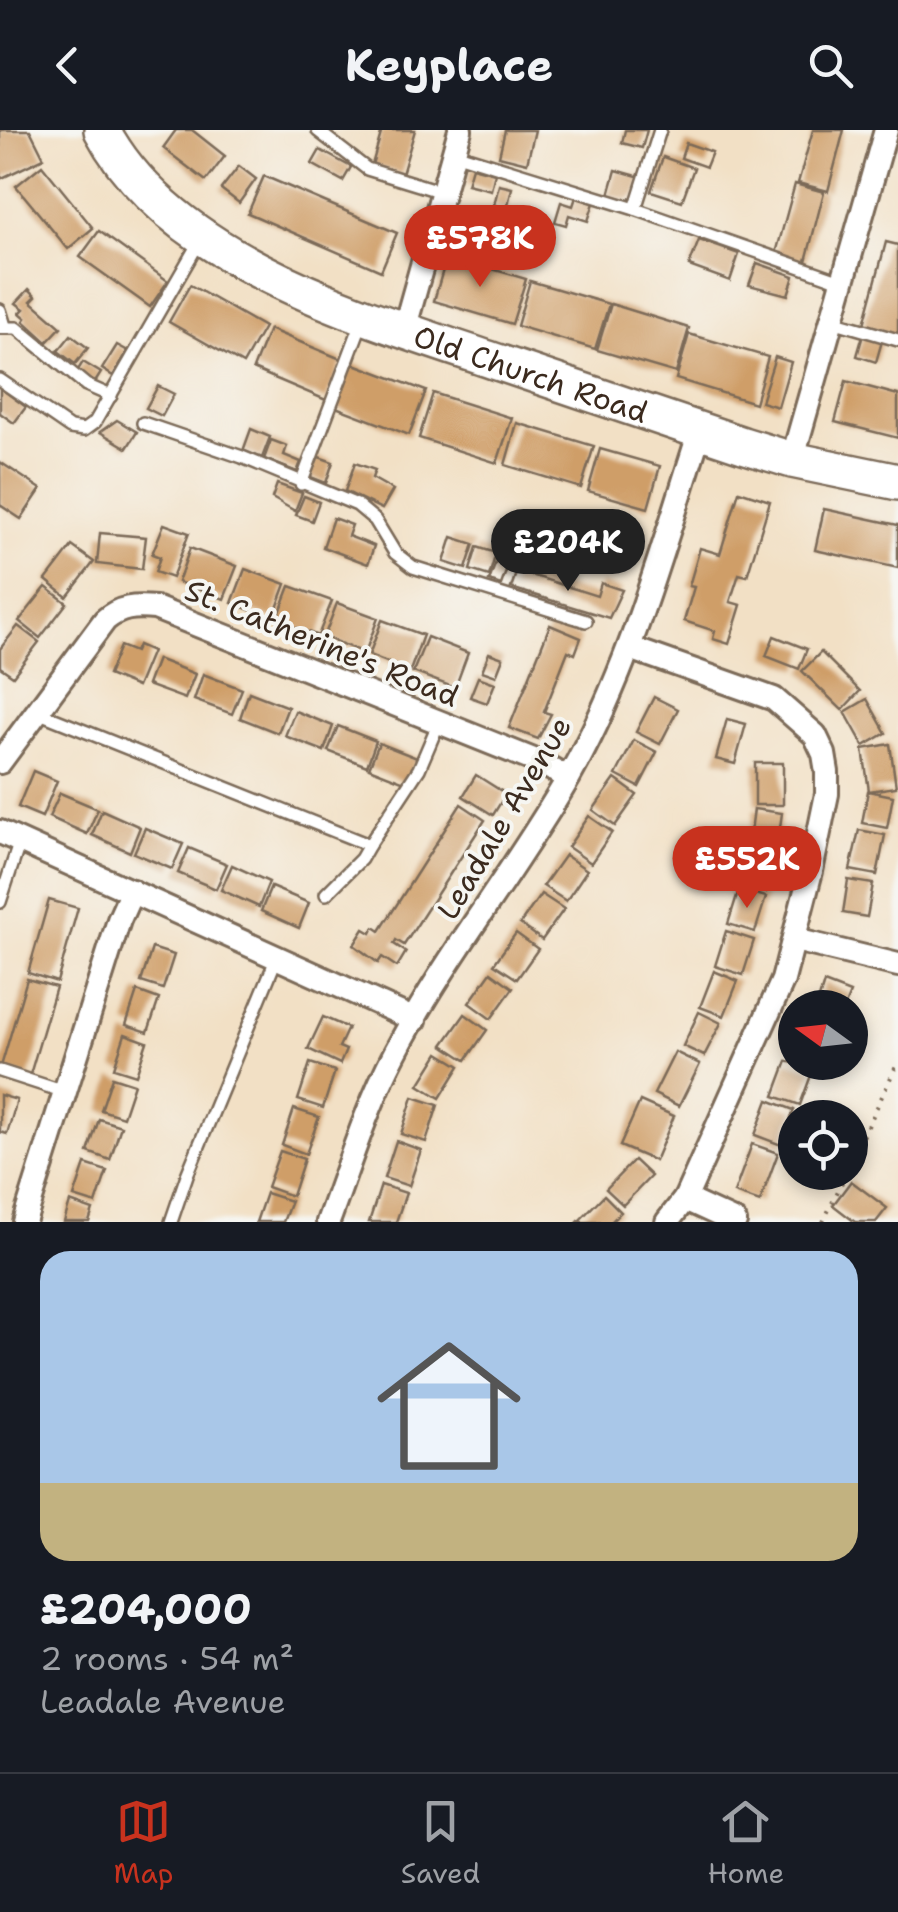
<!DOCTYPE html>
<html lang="en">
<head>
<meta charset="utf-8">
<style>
  :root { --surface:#171b24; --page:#20242c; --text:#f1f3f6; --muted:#9ea1a6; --line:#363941; --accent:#c8321e }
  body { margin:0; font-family:"Shantell Sans",sans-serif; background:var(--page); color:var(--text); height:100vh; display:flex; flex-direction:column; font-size:38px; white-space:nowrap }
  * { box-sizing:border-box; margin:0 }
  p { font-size:32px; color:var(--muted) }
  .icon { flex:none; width:55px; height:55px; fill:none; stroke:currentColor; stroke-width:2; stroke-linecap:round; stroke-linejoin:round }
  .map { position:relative; height:1092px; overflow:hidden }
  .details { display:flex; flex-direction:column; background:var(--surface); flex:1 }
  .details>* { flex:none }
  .needle { width:65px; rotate:285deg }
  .tools { position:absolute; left:778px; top:860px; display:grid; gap:20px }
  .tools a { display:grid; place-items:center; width:90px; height:90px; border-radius:50%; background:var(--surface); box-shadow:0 5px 15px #0003; font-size:50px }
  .price { position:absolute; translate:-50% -85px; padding:0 22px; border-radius:35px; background:var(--accent); color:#fff; font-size:32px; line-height:65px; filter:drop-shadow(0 2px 5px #0008) }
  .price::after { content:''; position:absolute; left:50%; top:60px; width:30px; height:22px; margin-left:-15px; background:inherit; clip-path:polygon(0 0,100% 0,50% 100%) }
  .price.current { background:#222; color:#fff }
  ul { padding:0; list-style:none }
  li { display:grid; align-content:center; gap:20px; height:530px; padding:0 40px }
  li+li { border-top:2px solid var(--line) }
  li span { display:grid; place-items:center; height:310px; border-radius:30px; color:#555 }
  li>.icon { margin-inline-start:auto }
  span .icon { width:180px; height:180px; fill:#fffc; stroke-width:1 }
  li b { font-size:42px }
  header { display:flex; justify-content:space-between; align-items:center; height:130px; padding:0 40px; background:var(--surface); font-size:45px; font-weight:700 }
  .menu { display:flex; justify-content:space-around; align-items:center; height:140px; border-top:2px solid var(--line); background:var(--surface); font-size:28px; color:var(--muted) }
  .menu a { display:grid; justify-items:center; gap:5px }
  .menu .current { color:var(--accent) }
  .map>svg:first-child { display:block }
  .building { fill:#cf9e67 }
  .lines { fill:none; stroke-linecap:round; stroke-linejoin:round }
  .service-casing { stroke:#7b6a58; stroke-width:16 }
  .minor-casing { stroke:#7b6a58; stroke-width:28 }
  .primary-casing { stroke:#7b6a58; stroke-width:40 }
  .path { stroke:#7b6a58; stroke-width:4; stroke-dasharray:2.5 8; stroke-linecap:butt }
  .service { stroke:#fff; stroke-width:11 }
  .minor { stroke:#fff; stroke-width:22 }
  .primary { stroke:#fff; stroke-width:35 }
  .labels { text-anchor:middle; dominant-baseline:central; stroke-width:8; stroke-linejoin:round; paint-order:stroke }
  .street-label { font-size:30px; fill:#3b2a1e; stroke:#f6f6f2 }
</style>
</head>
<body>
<header><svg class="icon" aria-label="back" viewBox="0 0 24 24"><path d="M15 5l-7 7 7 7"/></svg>Keyplace<svg class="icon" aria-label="search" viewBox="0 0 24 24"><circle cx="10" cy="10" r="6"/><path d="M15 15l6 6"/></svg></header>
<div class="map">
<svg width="898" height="1092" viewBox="0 0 898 1092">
  <rect width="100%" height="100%" fill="#f6f6f2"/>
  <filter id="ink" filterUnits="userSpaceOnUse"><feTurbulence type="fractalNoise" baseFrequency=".01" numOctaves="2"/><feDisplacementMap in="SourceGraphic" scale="20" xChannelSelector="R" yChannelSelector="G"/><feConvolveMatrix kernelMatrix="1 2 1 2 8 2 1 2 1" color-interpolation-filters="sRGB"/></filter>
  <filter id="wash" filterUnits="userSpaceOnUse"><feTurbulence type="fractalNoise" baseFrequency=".0048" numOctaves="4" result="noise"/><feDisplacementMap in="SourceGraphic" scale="40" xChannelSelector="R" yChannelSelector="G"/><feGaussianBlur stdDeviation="2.25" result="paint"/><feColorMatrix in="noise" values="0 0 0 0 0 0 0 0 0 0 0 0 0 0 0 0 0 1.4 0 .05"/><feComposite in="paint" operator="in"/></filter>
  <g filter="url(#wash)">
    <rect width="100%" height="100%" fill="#f2e0c5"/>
    <g id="blocks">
      <g class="building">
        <path d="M0,0h30l14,28 -44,21z"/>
        <path d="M176,0h16l33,26 -19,25 -43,-33z"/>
        <path d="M382,0h33l-13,44 -30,-9z"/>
        <path d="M505,0h30l-8,33 -28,-7z"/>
        <path d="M625,0h22l-5,18 -20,-5z"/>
        <path d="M813,0h31l-16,61 -30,-8z"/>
        <path d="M686,13l26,9 -6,15 -25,-9z"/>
        <path d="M320,20l31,17 -8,14 -31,-17z"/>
        <path d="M663,27l31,11 -12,33 -31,-10z"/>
        <path d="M42,35l51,63 -25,21 -52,-63z"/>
        <path d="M239,36l17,13 -17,24 -18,-14z"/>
        <path d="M472,37l23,6 -4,17 -24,-6z"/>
        <path d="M616,40l25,7 -5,18 -10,5 -17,-5z"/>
        <path d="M264,46l133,57 -16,38 -133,-58z"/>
        <path d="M795,54l29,8 -19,73 -30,-8z"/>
        <path d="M499,55l13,3 -5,21 -13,-4z"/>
        <path d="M576,67l18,6 -6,18 -19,-6 -3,10 -11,-3 6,-20 12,4z"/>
        <path d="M99,101l69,50 -18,26 -70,-50z"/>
        <path d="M699,110l40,14 -9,27 -41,-15z"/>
        <path d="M886,112l12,3v93l-35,-10z"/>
        <path d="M447,126l79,23 -14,45 -78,-23z"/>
        <path d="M757,133l37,13 -6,19 -39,-10z"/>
        <path d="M530,151l79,23 -14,45 -78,-23z"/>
        <path d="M190,155l74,42 -21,37 -74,-42z"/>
        <path d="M29,159l7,7 -5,5 30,26 -14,15 -23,-21 2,-3 -6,-5 4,-4 -8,-6z"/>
        <path d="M611,174l78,24 -13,45 -79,-23z"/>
        <path d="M269,199l74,31 -17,40 -73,-31z"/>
        <path d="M689,204l79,23 -13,46 -79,-24z"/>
        <path d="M71,205l17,13 -13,16 -17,-13z"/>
        <path d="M863,205l19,6 -6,21 -19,-6z"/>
        <path d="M117,215l11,6 -15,25 -11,-7z"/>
        <path d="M775,227l16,5 -13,45 -17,-5z"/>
        <path d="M83,232l18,11 -7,11 -18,-11z"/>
        <path d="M349,232l77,29 -17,44 -76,-29z"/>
        <path d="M846,251l52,14v43l-63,-16z"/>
        <path d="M158,256l16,8 -12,22 -16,-8z"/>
        <path d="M0,258l26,19 -12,16 -14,-10z"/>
        <path d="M433,263l79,25 -15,45 -78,-25z"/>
        <path d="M117,290l20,12 -10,16 -27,-16z"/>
        <path d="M517,293l77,23 -13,42 -76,-23z"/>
        <path d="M251,299l19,8 -8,21 -19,-7z"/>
        <path d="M271,310l16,6 -3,9 17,7 -4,10 -33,-13z"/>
        <path d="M600,319l60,17 -12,42 -60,-17z"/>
        <path d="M316,326l17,6 -7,21 -18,-7z"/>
        <path d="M0,332l41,27 -20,30 -21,-14z"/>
        <path d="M355,333l20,7 -3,8 21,12 -11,19 -37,-18z"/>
        <path d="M277,354l25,9 -7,18 -23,-13z"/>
        <path d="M739,361l31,10 -23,75 -8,-2 -9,28 11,3 -12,39 -16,-5 2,-8 -31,-10 10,-34 -5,-1 11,-38 20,6z"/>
        <path d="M304,366l15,6 -7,19 -16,-6z"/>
        <path d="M824,379l74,16v43l-83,-18z"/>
        <path d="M333,388l19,7 -4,11 26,10 -6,18 -45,-17z"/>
        <path d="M164,394l25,9 -17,45 -17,-6 5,-15 -8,-3z"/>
        <path d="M100,403l46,4 -4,32 -45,-5z"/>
        <path d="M452,407l22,7 -8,25 -22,-7z"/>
        <path d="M72,416l22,16 -27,35 -21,-17z"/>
        <path d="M477,417l19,6 -7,23 -19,-6z"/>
        <path d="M190,418l47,18 -13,33 -46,-17z"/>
        <path d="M496,432l12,4 -7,19 -12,-4z"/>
        <path d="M518,437l14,4 -1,4 66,21 4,-13 21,7 -13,28 -98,-30z"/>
        <path d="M245,439l41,15 -13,35 -41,-16z"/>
        <path d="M290,456l42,15 -14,35 -41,-16z"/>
        <path d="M46,457l21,16 -27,35 -21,-17z"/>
        <path d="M337,473l41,15 -13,35 -41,-16z"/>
        <path d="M382,490l41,15 -13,36 -41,-16z"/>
        <path d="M550,495l31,13 -6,16 -7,-3 -2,5 -22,56 7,2 -13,25 -29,-11z"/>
        <path d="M18,496l21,16 -26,34 -13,-9v-18z"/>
        <path d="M774,506l33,13 -8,20 -33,-13z"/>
        <path d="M427,507l41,16 -13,35 -42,-16z"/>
        <path d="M138,515l14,6 -15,36 -29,-12 12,-29 15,6z"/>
        <path d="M821,522l39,39 -18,19 -40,-39z"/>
        <path d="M489,523l14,5 -7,18 -14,-5z"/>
        <path d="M157,529l38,15 -10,25 -38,-14z"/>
        <path d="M203,544l39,15 -10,25 -38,-14z"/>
        <path d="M478,547l17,6 -8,20 -17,-6z"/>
        <path d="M249,562l39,15 -10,26 -38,-15z"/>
        <path d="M654,567l24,12 -18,35 -24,-12z"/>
        <path d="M867,569l19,34 -22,13 -19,-34z"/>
        <path d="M295,581l38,15 -9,25 -39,-15z"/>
        <path d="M727,589l19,5 -11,40 -19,-5z"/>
        <path d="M338,596l38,15 -9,25 -39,-15z"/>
        <path d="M634,610l23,12 -18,35 -23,-12z"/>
        <path d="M379,613l38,15 -10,25 -38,-15z"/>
        <path d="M890,614l6,43 -27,4 -6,-42z"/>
        <rect x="755" y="633" width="28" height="42"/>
        <path d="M33,641l24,10 -15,36 -24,-10z"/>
        <path d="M476,645l30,19 -13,21 -30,-19z"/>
        <path d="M615,649l22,16 -22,31 -22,-16z"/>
        <path d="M868,661l25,5 -6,32 -25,-5z"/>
        <path d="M60,663l38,16 -11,25 -38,-17z"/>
        <path d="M461,674l24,16 -81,125 -8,-5 -2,4 12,8 -9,15 -15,-10 -4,6 -24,-18 10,-16 7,4 3,-6 6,4z"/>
        <path d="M754,679l28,4 -5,36 -28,-3z"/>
        <path d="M102,680l38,17 -10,25 -38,-17z"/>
        <path d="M589,686l23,16 -21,31 -23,-16z"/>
        <path d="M145,698l38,16 -11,25 -38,-16z"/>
        <path d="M859,700l26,5 -8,40 -27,-5z"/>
        <path d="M189,718l38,16 -11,25 -38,-16z"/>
        <path d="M749,718l27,9 -10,35 -28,-9z"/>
        <path d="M565,725l22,15 -21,31 -23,-15z"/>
        <path d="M232,735l37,17 -10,25 -38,-17z"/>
        <path d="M848,750l25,4 -6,33 -24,-4z"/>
        <path d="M271,757l38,16 -10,25 -38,-17z"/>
        <path d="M739,759l27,8 -11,35 -27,-8z"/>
        <path d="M541,764l23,15 -22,31 -22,-16z"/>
        <path d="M49,770l29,8 -21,74 -29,-9z"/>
        <path d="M726,801l28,9 -11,35 -28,-9z"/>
        <path d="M516,803l22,16 -21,30 -23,-15z"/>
        <path d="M152,818l22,7 -11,34 -22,-7z"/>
        <path d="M714,841l24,10 -14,35 -24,-9z"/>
        <path d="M491,842l22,16 -22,31 -22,-16z"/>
        <path d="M27,849l29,8 -27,91 -29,-8z"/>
        <path d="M824,853l26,10 -6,15h-28z"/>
        <path d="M137,861l22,8 -11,33 -22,-7z"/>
        <path d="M699,882l22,11 -17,33 -21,-10z"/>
        <path d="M465,884l22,16 -21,30 -23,-15z"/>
        <path d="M323,887l25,11 -9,19 7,3 -6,14 -32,-15z"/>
        <path d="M125,904l22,8 -11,33 -22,-7z"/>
        <path d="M675,922l25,12 -21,42 -25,-12z"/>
        <path d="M439,923l21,13 -20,32 -21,-13z"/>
        <path d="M787,931l26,9 -13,35 -26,-9z"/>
        <path d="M310,933l25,8 -12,37 -25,-8z"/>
        <path d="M112,947l22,7 -11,33 -22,-7z"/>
        <path d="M0,965l17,5 -10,34 -7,-2z"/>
        <path d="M413,967l25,8 -12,37 -25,-8z"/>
        <path d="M768,970l26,10 -13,35 -26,-10z"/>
        <path d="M640,971l34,15 -19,45 -35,-15z"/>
        <path d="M294,979l25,8 -13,37 -24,-9z"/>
        <path d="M99,989l22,7 -11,34 -22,-8z"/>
        <path d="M396,1011l25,9 -12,36 -25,-8z"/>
        <path d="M752,1014l26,9 -18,49 -26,-9z"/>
        <path d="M280,1021l24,8 -12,37 -25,-9z"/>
        <path d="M634,1030l17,16 -28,29 -17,-16z"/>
        <path d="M85,1034l22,7 -11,33 -22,-7z"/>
        <path d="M851,1051l36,27 -11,14h-21l-22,-17z"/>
        <path d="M381,1055l25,8 -10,29h-27z"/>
        <path d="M266,1063l25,8 -8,21h-27z"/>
        <path d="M604,1065l17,17 -10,10h-33z"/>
        <path d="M70,1072l23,8 -4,12h-25z"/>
      </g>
    </g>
  </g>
  <g filter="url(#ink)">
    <use href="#blocks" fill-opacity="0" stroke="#7b6a58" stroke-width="2.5"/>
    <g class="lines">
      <defs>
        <g id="service">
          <path d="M318,1l49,38 75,23"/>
          <path d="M454,23l181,56 209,73"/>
          <path d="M635,79l25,-79"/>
          <path d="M0,180l5,16"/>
          <path d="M832,191l66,19"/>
          <path d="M0,198h17l69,57 25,11"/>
          <path d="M0,250l70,48 14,2 11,-8 107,-185"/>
          <path d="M143,293l99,34 115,48 18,15 20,33 18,14 173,54"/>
          <path d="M301,354l62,-165"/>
          <path d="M37,582l332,133 50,-76 20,-47"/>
          <path d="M326,764l35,-35 8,-14"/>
          <path d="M0,772l20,-61"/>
          <path d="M0,941l65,21"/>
          <path d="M171,1092l16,-47 90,-218"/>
        </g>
        <g id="minor">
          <path d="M404,200l56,-200"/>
          <path d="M792,330l94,-330"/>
          <path d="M630,518l144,51 41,36 9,19 3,18v22l-16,77 -28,109 -98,219 -18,23"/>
          <path d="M0,632l105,-142c15,-13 29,-14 50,-12l386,155 27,15"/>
          <path d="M0,702l415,188"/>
          <path d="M795,810l103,25"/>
          <path d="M685,1069l50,23"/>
          <path d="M24,1092l95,-302 13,-29"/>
          <path d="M328,1092c21,-57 39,-116 67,-169 50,-96 120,-182 174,-276 61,-108 93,-228 131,-346"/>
        </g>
        <g id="primary">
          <path id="s1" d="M102,0c71,135 270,189 404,235 79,27 158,54 237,80l49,15 106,22"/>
        </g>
      </defs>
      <use href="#service" class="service-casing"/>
      <use href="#minor" class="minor-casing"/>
      <use href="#primary" class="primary-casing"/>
      <g class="path">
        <path d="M850,1035l48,-103"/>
        <path d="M823,1092l24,-50"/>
      </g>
      <use href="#service" class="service"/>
      <use href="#minor" class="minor"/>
      <use href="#primary" class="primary"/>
    </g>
  </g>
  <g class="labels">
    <g class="street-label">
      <text stroke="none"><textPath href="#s1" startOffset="505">Old Church Road</textPath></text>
      <text transform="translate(322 513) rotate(22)">St. Catherine's Road</text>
      <text transform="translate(504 688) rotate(-59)">Leadale Avenue</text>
    </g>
  </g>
</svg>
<div class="tools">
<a><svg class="needle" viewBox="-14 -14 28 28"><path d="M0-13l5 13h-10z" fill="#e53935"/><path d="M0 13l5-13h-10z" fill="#9ea1a6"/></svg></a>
<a><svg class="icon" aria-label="locate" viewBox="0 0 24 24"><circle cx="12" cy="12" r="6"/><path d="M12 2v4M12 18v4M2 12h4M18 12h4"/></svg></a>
</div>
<b class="price" style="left:480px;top:160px">£578K</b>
<b class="price current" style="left:568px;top:464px">£204K</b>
<b class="price" style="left:747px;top:781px">£552K</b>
</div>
<section class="details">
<ul>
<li><span style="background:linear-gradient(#a9c7e8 75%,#c2b280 0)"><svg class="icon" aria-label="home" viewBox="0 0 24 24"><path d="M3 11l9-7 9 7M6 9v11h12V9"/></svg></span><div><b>£204,000</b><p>2 rooms · 54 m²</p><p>Leadale Avenue</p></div></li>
</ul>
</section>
<nav class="menu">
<a class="current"><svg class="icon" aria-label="map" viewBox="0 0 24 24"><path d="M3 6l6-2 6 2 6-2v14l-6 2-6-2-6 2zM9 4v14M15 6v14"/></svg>Map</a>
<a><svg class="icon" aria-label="saved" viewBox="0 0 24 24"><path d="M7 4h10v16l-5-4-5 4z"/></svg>Saved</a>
<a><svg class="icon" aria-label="home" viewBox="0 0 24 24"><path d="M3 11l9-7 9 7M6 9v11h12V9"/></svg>Home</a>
</nav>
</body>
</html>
